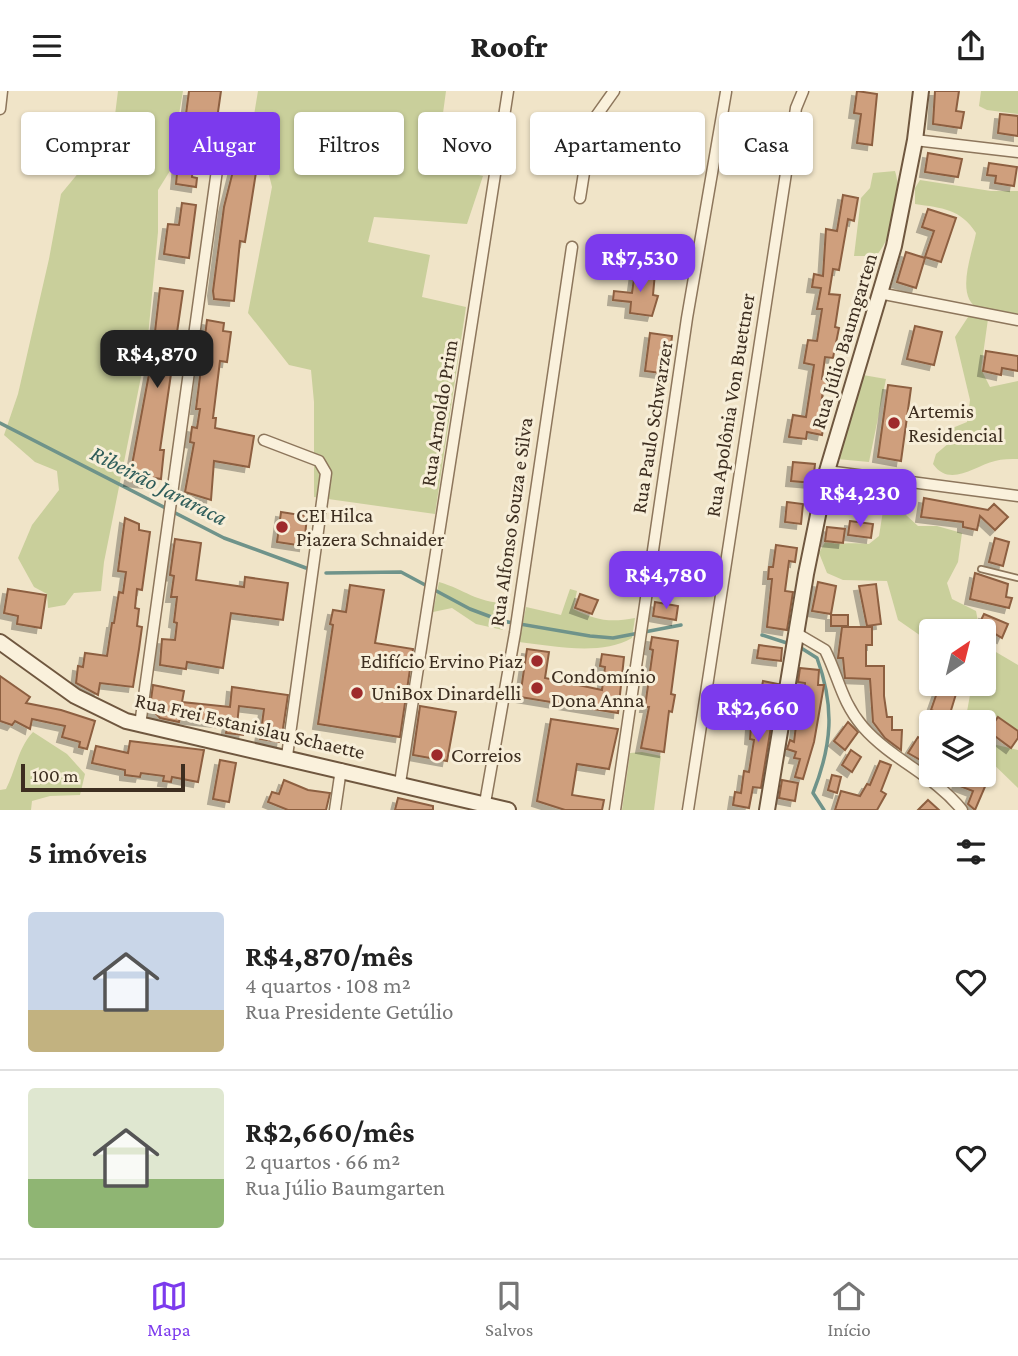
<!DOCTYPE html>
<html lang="pt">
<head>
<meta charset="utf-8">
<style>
  :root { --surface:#fff; --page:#f2f2f2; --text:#222; --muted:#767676; --line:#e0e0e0; --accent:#7c3aed }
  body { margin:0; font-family:"Crimson Pro",serif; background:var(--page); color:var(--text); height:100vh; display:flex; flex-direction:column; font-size:26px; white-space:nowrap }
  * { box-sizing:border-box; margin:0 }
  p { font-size:23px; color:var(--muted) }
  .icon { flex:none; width:38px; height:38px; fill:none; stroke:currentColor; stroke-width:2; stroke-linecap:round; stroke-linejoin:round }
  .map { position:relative; height:719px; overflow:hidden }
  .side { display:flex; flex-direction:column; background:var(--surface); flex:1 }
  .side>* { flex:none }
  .banner { position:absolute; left:21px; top:21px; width:976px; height:63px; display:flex; gap:14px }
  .needle { width:46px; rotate:35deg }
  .tools { position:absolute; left:919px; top:528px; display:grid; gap:14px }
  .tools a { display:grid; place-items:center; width:77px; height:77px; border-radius:7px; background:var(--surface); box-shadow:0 2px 5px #0004; font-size:35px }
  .scale { position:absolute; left:21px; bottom:18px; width:164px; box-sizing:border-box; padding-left:7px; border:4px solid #3d2e20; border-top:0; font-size:19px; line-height:24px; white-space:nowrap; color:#3d2e20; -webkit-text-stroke:5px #f7eed8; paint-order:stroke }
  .price { position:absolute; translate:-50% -60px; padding:0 16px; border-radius:14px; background:var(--accent); color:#fff; font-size:23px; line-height:46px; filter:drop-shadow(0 2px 4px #0008) }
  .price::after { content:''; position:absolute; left:50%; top:42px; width:21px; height:16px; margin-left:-10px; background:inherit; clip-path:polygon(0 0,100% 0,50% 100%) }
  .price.active { background:#222; color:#fff }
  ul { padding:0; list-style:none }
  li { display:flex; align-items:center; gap:21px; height:175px; padding:0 28px }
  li+li { border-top:2px solid var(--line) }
  li span { display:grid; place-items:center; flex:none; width:196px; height:140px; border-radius:7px; color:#555 }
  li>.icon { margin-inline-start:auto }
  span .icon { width:84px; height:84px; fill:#fffc; stroke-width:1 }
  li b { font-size:30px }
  h2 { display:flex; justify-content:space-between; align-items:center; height:84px; padding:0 28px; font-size:30px }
  .pill { padding:0 24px; border-radius:7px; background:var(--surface); box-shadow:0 2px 5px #0004; font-size:24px; line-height:63px }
  .pill.active { background:var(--accent); color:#fff }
  header { display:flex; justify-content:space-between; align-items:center; height:91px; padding:0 28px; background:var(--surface); font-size:32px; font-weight:800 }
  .tab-bar { display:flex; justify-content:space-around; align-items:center; height:98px; border-top:2px solid var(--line); background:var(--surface); font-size:19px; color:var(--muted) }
  .tab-bar a { display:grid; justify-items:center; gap:4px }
  .tab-bar .active { color:var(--accent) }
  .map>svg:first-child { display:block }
  .green { fill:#c9cf9b }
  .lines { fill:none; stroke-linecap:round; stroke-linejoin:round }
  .stream { stroke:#6f938a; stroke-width:3.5 }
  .building { fill:#cf9f7d; stroke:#8d5f41; stroke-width:2; filter:url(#shadow) }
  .lane-casing { stroke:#8d765c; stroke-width:8 }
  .street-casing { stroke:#8d765c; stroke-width:13 }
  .secondary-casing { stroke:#6f573f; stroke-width:18 }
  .lane { stroke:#faf1dc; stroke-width:4.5 }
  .street { stroke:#faf1dc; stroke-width:10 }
  .secondary { stroke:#faf1dc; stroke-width:14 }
  .poi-dot { fill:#9e2a2b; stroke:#f7eed8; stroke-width:2.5 }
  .labels { text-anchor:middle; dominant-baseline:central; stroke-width:6; stroke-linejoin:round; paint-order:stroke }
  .street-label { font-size:21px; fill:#3d2e20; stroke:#f7eed8 }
  .poi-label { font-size:21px; fill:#3d2e20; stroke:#f7eed8; text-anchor:start }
  .water-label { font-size:23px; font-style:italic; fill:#2f5d5a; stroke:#f7eed8 }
</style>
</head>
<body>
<header><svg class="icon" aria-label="menu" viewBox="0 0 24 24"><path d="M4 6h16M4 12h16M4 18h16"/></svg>Roofr<svg class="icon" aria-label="share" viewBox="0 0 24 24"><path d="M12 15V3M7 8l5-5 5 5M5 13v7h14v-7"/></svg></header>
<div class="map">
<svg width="1018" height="719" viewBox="0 0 1018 719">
  <defs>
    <filter id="shadow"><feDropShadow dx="-5" dy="5" stdDeviation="0" flood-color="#0004"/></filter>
  </defs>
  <rect width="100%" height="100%" fill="#f0e4c8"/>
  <g class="green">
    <path d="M118,0h65l-6,35 31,5 -6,28 -24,-1 -20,32v42l-11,115 -43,215 -3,29 -27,2 -9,12 -17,3 -1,-14 -13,-7 -16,-29 14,-33 27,-35 -2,-19 -22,-9 -31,-27 14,-41 31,-135 12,-65 52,-63z"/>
    <path d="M258,0h188l-10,74 47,11 -16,48 -93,-7 -6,25 62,13 -8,42 44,10 -31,207 -121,-17v-95l-3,-32 -22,-5 -41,-52 24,-126 -18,-72z"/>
    <path d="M981,0h37v23l-31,-4 -8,-4z"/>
    <path d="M895,80c8,24 -2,66 -19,85h-22l7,-58 9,-10 3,-15z"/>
    <path d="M920,89l71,11h27v125c-12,-2 -27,-2 -38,-7 -26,-10 -8,-55 -4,-76 -15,-24 -34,-25 -61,-29v-16z"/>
    <path d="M970,223l18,5 -7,50 9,18 28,-6v78c-7,0 -16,0 -23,2 -21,5 -45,27 -62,3l3,-10 13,-11 1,-14 17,-7 3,-22 -15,-63z"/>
    <path d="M863,284l23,4 -17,83 -32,-3z"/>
    <path d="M886,401h26v11l-6,12 12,11h19l25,7 -4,29 -11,21 5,16 24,12 4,21h-49v11l-33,-23 -11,-39 -44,-1 -16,-7 -8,-20 6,-11c15,3 28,0 44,2l10,-8z"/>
    <path d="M439,491c27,8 36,20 66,21l-2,27 -27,-6 -24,-16 -19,4z"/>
    <path d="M570,498l7,2 -4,18c23,11 36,14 62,9l-3,20c-31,18 -78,8 -113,4l7,-35 35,8z"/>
    <path d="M984,554l34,20v72l-9,-13 -43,-7 6,-33h12z"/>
    <path d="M33,641l34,22 18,20 -5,21 -30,1 -18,5 -1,9h-31v-20l6,-1c10,-20 12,-41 27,-57z"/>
    <path d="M984,651l34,8v38l-34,-33z"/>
    <path d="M642,661l19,4 -7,54h-32l8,-57z"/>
  </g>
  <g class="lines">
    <g class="stream">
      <path d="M0,332l224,115 82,30"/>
      <path d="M326,482l75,-1 69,37 32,12 88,15 23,2 68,-13"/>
      <path d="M762,544l28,9"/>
      <path d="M798,555l19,12c18,49 15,87 -4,135l11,17"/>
    </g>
  </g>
  <g class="building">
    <path d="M189,0h32l-4,28 -31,-5z"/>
    <path d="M857,0l20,3 -5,51 -15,-2 4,-29 -7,-1z"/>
    <path d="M935,0h24l-3,20 8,1 -3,16 -28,-4z"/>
    <path d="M1000,23l18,2v20l-20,-3z"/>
    <path d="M928,62l34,6 -4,18 -33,-5z"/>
    <path d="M178,71l15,2 -1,13 5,1 -1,9 -20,-3z"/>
    <path d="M235,72l22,3 -12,76 -5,-1 -6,60 -20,-2 -1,-8 11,-84z"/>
    <path d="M989,72l28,4 -3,19 -19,-3 1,-7 -9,-1z"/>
    <path d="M843,104l15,3 -4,23 -6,-2 -9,51 -6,-1 -4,25 11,1 -5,32 4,1 -6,30 -8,-1 -3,22 8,1 -2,11h-5l-4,28 6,1 -3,15 -15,-3 -1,7 -17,-2 4,-22 13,2 8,-52 -10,-2 4,-23 9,1 5,-32h-5l4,-21 -9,-1 2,-13 9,2 3,-47 11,2z"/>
    <path d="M182,112l14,2 -7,53 -25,-4 4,-30 11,1z"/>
    <path d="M928,118l28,9 -15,44 -16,-5 9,-26 -12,-4z"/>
    <path d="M646,147l11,2v5l15,2 -3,26 -17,-2 2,-16 -10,-1z"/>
    <path d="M906,161l19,6 -9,30 -19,-6z"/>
    <path d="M635,180l20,2 -2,22 5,1 -6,20 -22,-3 1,-11 -18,-2 1,-9 18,2z"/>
    <path d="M160,197l23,3 -23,159h4l-3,29 -13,-2 -1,6 -18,-2 23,-123z"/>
    <path d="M207,229l17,3 -1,8 8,1 -4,30 -7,-1 -7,57h3l-1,10 39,8 -5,31 -35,-6 -3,39 -26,-8 9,-49 -4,-1 2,-15 5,1 3,-19h-4z"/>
    <path d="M915,235l27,6 -8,33 -27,-6z"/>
    <path d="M650,242l22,3 -4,38 -23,-3z"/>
    <path d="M986,260l32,5v15l-16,-3 -1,7 -18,-4z"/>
    <path d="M888,294l23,3 -10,73 -23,-4z"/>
    <path d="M793,371l22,2 -2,19 -22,-2z"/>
    <path d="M924,407l64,12 6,-6 14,13 -13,13 -15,-14 -3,14 -14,-3v-5l-42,-5z"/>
    <path d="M787,411l16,2 -2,20 -16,-2z"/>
    <path d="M281,421l26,4 -3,30 -27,-4z"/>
    <path d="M125,427l14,6v6l11,2 -8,58 -5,-1 -2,19 4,1 -2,17 5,1 -3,22 -6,38 -33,-4 -2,12 -22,-12 2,-17 5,1 2,-14 22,3 5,-33h2l5,-31 4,1 3,-21 -8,-1z"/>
    <path d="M850,430l23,3 -2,14 -23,-3z"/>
    <path d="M827,436l18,2 -2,14 -18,-2z"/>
    <path d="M995,447l14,4 -6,24 -14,-4z"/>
    <path d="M175,448l26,4 -5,37 48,7 1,-10 43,6 -5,37 -52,-7 -8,55 -36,-6 -1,7 -26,-4 2,-26 13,1 2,-17 -3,-1 3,-25h-6l3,-21 -4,-1z"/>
    <path d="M776,454l21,3 -2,14 -6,-1 -4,30 8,1 -6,38 -20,-3 5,-48h-4l1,-12h4z"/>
    <path d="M975,482l33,11 -2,13 6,1 -3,10 -39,-9z"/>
    <path d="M818,491l18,4 -5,28 -19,-3z"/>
    <path d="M876,493l5,40 -14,2 -8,-40z"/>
    <path d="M350,494l34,5 -9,53 38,6 -13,88 -82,-13 15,-99 -3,-1 3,-14 13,2z"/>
    <path d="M8,498l38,6 -5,33 -24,-4 1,-8 -14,-3z"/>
    <path d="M580,503l18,6 -6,14 -17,-6z"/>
    <path d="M655,511l23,4 -2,14 -23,-4z"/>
    <path d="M984,523l24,10 -6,14 -23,-14z"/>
    <rect x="831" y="524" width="17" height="11"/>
    <path d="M842,536h30v18h-6v21h18v30l3,21h5v13h10l-1,20 -16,-12 -12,-16 -3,-43 -25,-1 -2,-20h-5z"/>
    <path d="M652,546l26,4 -7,53 4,1 -3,17 -3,-1 -5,41 -23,-4 8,-41h-4l8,-57 -3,-1z"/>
    <path d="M759,554l23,3 -1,13 -24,-3z"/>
    <path d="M527,558l22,3 -4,26 57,12 3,-23 -5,-1 2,-12 22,3 -6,56 -98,-16z"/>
    <path d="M800,577l19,2 -1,15h6l-10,57 -11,37 -8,-2 5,-18 -6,-1 2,-6 -9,-3 3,-9 4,2 5,-41 5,1 1,-19 -7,-1z"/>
    <path d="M0,585l30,21 -4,6 35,7 34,11 -8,28 -8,-2 1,-5 -18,-5 3,-11 -33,-7 -2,10 -15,-8 -3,4 -12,-4z"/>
    <path d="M763,590l15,3 -17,104 -8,-1 -4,21 -16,-3 2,-13 6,1 3,-22 5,1 5,-32 -4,-1 2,-28 5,1z"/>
    <path d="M940,593h19l-10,33 -18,-7z"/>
    <path d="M153,594l31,6 -2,11 48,5 2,-20 56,8 -7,47 -21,-3 4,-30 -25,-3 -2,19 7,1 -1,9 -17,-2 2,-10 -48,-5 -1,4 -19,-4 -10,-11z"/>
    <path d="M420,615l36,6 -9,49 -34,-6z"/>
    <path d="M998,626l20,14v7l-7,10 -23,-17z"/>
    <path d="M551,628l67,10 -9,40 -32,-5 -5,31 32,5 -2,10h-37l-28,-9z"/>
    <path d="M848,631l10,10 -13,18 -11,-9z"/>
    <path d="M918,646l13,8v21l-23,-13z"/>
    <path d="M130,650l74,9 -6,32 -26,-5 -1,5 -8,-1 1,-5 -23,-3 -1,4 -15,-2v-5l-33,-7 4,-17 32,7z"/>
    <path d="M851,659l10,7 -9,15 -10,-7z"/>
    <path d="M220,669l16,3 -7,39 -16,-3z"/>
    <path d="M880,670l11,4 -10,26 5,3 -9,16h-42l6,-19 19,5 7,-12 3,1z"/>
    <path d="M832,684l9,2 -4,16 -9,-3z"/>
    <path d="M960,684h30l-15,35 -7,-6 5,-13 -16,-6z"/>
    <path d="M284,689l24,10 22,3 -4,17h-38l-20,-8 4,-10 7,2z"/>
    <path d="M782,689l16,3 -3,18 -16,-3z"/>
    <path d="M398,707l35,8v4h-38z"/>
    <path d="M928,709l11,10h-21z"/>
  </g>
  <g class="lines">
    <defs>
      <path id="lane" d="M981,478l37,9"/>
      <g id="street">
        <path d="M0,18l2,-18"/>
        <path d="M915,49l103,12"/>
        <path d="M580,107l12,-76 22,-31"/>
        <path d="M879,202l139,27"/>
        <path d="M264,349l55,21 7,12 -39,283"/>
        <path d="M827,380l191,25"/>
        <path d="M796,542l29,17c14,28 16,51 38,77 29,33 71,48 99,83"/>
        <path d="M140,634l82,-591"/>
        <path d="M400,692l108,-692"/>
        <path d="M485,712l30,-170 57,-386"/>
        <path d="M335,719l6,-41"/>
        <path d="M615,719l72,-492 39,-226"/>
        <path d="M688,719l108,-702 7,-17"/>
      </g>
      <g id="secondary">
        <path d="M0,551l75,54 51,25 382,89"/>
        <path d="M767,719l39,-236 21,-103 67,-225 21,-106 6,-49"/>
      </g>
    </defs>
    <use href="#lane" class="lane-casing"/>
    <use href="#street" class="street-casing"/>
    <use href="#secondary" class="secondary-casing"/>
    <use href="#lane" class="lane"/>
    <use href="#street" class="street"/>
    <use href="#secondary" class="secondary"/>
  </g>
  <g class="poi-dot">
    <circle cx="894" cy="332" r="7"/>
    <circle cx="282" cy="436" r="7"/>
    <circle cx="537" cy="570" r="7"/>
    <circle cx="537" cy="597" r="7"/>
    <circle cx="357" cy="602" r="7"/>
    <circle cx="437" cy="664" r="7"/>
  </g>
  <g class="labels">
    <g class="street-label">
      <text transform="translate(844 250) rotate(-73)">Rua Júlio Baumgarten</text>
      <text transform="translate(730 314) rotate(-81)">Rua Apolônia Von Buettner</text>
      <text transform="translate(439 322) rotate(-81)">Rua Arnoldo Prim</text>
      <text transform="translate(652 336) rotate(-81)">Rua Paulo Schwarzer</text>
      <text transform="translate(511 431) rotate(-82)">Rua Alfonso Souza e Silva</text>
      <text transform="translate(250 635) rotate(13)">Rua Frei Estanislau Schaette</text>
    </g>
    <g class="poi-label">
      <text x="908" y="320">Artemis<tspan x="908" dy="24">Residencial</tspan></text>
      <text x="296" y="424">CEI Hilca<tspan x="296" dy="24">Piazera Schnaider</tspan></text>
      <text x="523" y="570" text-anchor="end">Edifício Ervino Piaz</text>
      <text x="551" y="585">Condomínio<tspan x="551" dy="24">Dona Anna</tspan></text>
      <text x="371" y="602">UniBox Dinardelli</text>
      <text x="451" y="664">Correios</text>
    </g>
    <g class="water-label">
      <text transform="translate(159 394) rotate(27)">Ribeirão Jararaca</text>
    </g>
  </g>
</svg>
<div class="tools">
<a><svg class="needle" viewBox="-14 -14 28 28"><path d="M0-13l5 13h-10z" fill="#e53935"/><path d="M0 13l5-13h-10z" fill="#767676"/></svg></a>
<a><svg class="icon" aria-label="layers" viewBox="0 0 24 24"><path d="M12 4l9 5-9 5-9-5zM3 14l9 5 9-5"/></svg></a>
</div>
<div class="scale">100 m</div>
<b class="price" style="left:640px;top:203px">R$7,530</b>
<b class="price active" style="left:157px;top:299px">R$4,870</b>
<b class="price" style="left:860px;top:438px">R$4,230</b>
<b class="price" style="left:666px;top:520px">R$4,780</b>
<b class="price" style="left:758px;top:653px">R$2,660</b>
<div class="banner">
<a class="pill">Comprar</a>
<a class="pill active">Alugar</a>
<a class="pill">Filtros</a>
<a class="pill">Novo</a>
<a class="pill">Apartamento</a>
<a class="pill">Casa</a>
</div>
</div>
<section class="side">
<h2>5 imóveis<svg class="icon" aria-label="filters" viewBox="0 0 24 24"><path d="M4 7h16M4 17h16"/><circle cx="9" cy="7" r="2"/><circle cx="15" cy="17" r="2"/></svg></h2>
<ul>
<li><span style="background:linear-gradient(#c9d6e8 70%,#c2b280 0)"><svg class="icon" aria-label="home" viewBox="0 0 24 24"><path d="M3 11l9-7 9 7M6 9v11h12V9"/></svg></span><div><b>R$4,870/mês</b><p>4 quartos · 108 m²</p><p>Rua Presidente Getúlio</p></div><svg class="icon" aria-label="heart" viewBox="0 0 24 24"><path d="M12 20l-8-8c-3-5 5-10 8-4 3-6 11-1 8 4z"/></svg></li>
<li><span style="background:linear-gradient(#dfe7d0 65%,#8fb573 0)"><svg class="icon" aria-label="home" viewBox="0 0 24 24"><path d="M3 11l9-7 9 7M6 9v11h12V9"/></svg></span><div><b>R$2,660/mês</b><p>2 quartos · 66 m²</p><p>Rua Júlio Baumgarten</p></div><svg class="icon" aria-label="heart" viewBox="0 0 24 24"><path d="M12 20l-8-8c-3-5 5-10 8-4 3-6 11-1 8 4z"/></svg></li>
</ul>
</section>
<nav class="tab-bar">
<a class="active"><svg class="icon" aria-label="map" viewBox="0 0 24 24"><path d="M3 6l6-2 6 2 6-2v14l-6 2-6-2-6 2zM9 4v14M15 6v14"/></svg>Mapa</a>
<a><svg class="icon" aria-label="saved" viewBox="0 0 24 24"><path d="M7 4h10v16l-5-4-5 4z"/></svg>Salvos</a>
<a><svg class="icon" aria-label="home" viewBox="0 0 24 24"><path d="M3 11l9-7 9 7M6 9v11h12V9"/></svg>Início</a>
</nav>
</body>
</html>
